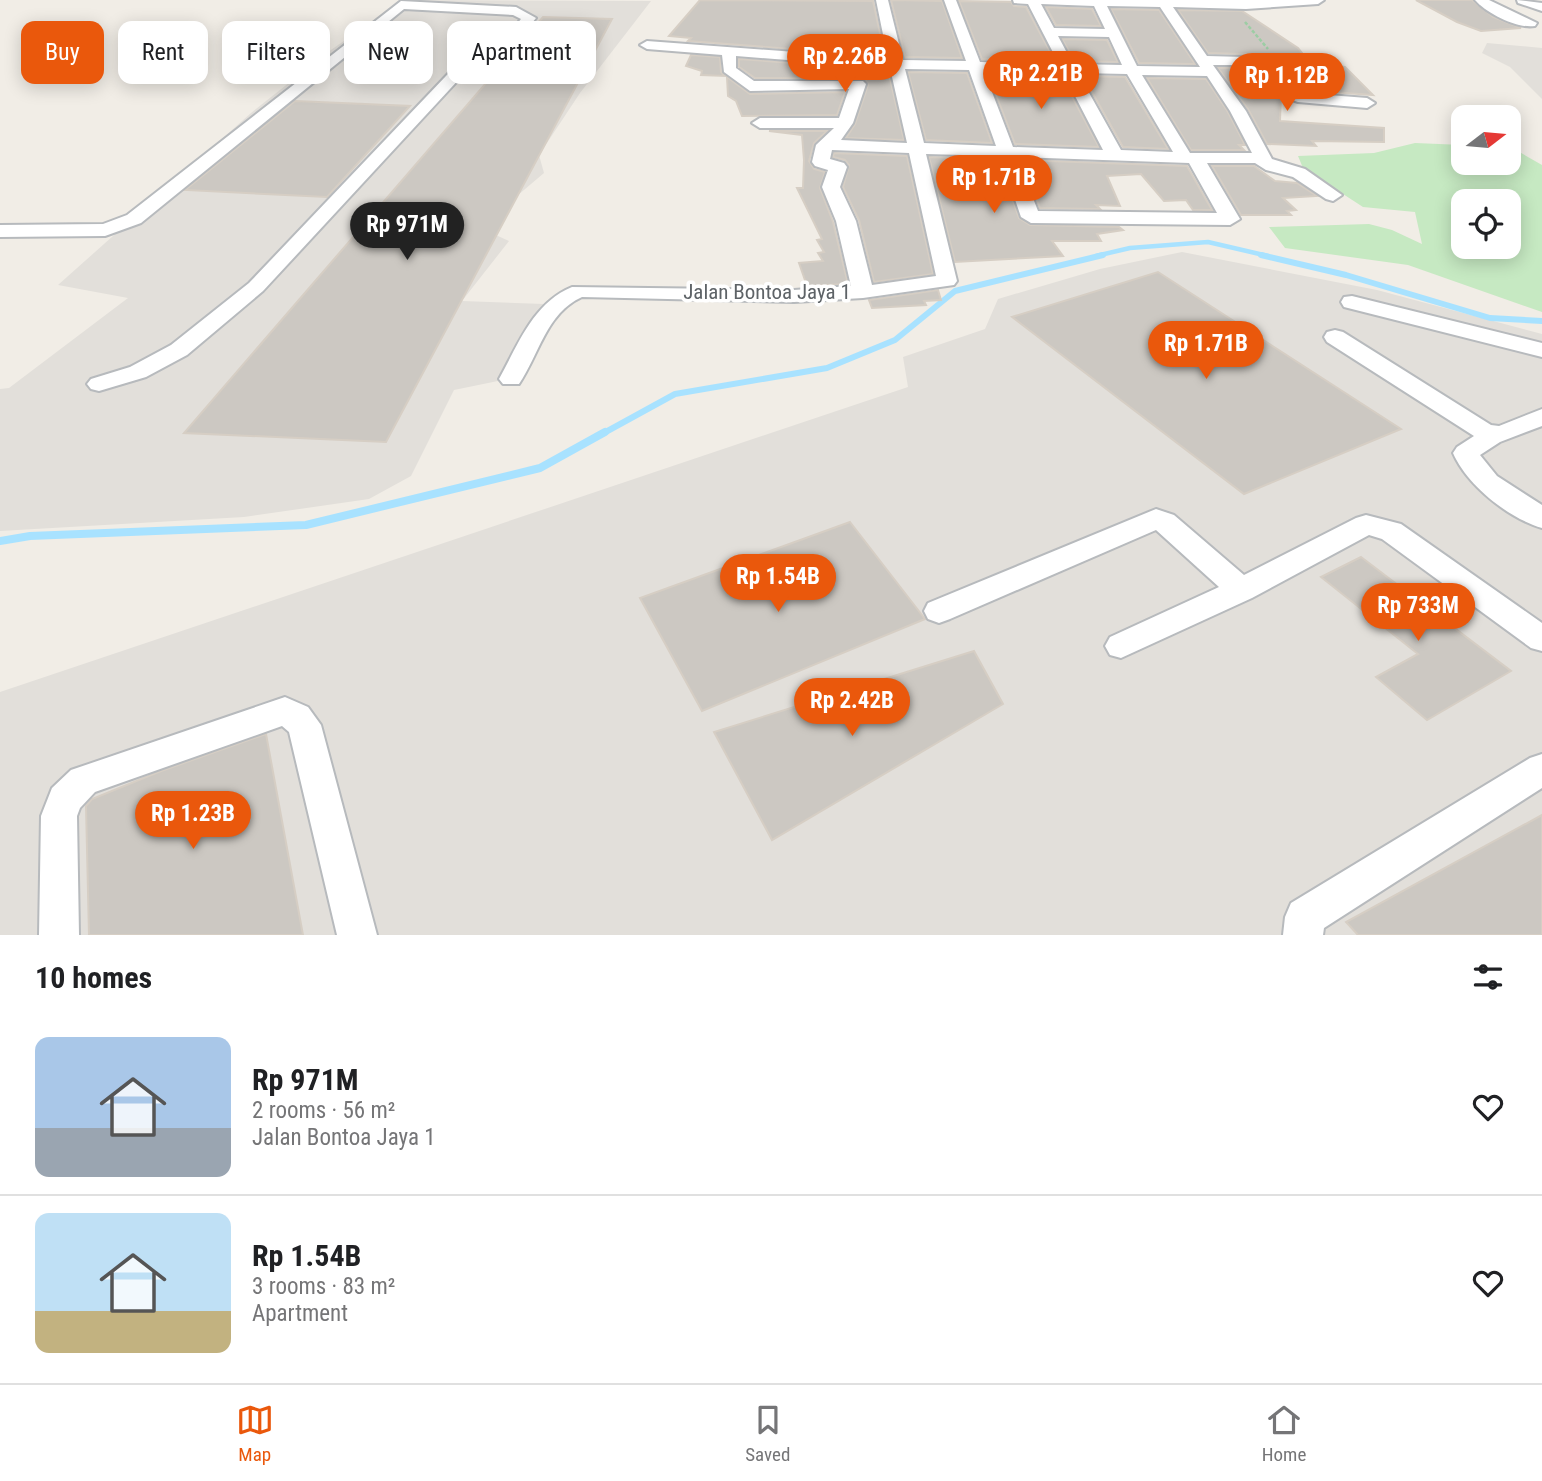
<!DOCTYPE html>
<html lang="en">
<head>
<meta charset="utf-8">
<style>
  :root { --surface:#fff; --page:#f6f6f6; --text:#202124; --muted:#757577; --line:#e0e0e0; --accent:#ea580c }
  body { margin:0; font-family:"Roboto Condensed",sans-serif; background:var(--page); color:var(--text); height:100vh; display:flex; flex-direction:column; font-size:26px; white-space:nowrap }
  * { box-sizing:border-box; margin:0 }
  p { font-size:23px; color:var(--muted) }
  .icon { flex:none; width:38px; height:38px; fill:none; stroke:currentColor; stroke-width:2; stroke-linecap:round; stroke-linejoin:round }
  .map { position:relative; height:935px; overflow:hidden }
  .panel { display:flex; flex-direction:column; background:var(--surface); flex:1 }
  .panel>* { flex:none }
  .banner { position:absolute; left:21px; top:21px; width:700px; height:63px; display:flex; gap:14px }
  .needle { width:46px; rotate:74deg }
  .fabs { position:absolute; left:1451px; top:105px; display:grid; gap:14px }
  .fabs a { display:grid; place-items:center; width:70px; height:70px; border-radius:14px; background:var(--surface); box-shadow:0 4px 18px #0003; font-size:35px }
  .price { position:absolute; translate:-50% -60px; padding:0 16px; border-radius:24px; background:var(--accent); color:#fff; font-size:23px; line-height:46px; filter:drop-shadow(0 2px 4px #0008) }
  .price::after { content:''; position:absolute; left:50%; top:42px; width:21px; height:16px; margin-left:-10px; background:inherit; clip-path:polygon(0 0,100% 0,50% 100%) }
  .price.selected { background:#222; color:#fff }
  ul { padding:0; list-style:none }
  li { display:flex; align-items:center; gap:21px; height:175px; padding:0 35px }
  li+li { border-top:2px solid var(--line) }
  li span { display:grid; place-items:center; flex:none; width:196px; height:140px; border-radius:14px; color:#555 }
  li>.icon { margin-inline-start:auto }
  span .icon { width:84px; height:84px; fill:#fffc; stroke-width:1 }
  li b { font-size:30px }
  h2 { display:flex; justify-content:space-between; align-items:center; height:84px; padding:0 35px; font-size:30px }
  .pill { padding:0 24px; border-radius:14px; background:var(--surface); box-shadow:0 4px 18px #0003; font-size:24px; line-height:63px }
  .pill.selected { background:var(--accent); color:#fff }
  .menu { display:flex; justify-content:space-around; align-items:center; height:98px; border-top:2px solid var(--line); background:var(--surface); font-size:19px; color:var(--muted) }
  .menu a { display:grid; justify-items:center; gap:4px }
  .menu .selected { color:var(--accent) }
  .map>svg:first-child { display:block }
  .industrial { fill:#e2dfda }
  .green { fill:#c6e9c2; fill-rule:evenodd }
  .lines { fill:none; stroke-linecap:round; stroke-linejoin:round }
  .stream-far2 { stroke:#a8e2ff; stroke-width:4.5 }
  .stream-far1 { stroke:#a8e2ff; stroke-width:6 }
  .stream { stroke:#a8e2ff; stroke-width:8 }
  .building { fill:#ccc8c2; stroke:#d6cec4; stroke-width:2 }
  .minor-casing { stroke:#b7babd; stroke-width:4 }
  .path { stroke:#9ccda4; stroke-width:2.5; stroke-dasharray:3.5 2; stroke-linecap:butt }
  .minor { fill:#fff; fill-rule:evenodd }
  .labels { text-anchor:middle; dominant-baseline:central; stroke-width:7; stroke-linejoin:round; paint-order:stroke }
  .far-street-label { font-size:21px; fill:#5e6367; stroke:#fff }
</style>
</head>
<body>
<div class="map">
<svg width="1542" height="935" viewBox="0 0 1542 935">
  <rect width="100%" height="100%" fill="#f1ede6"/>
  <g class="industrial">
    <path d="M403,0l248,1 -71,92 -41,62 5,18 -45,38 -12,20 22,10 -47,60 82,3 -32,74 -58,12 -43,86 -42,23 -125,18 -244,14v-142l9,-1 119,-90 -70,-13 193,-172 77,-61z"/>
    <path d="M1487,43l55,5v51l-32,-32 -28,-14z"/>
    <path d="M1182,252l195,38 165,44v601h-1542v-243l908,-305 -5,-30 82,-28 13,-30 102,-30z"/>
  </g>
  <path class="green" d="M1415,143l48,2v18h45l1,-17 33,19v147l-134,-47 -123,-17 -16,-21 100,-3 23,6 30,14 -7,-32 -52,-5 -60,-39 -5,-12 76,-3zM1463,201h45v46h-45z"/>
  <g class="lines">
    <path class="stream-far2" d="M1096,256l34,-8 78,-6 60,14"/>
    <g class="stream-far1">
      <path d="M1261,255l85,20 144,43 52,3"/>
      <path d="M602,434l73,-40 152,-26 68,-28 60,-49 148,-36"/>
    </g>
    <path class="stream" d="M0,541l30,-5 276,-11 234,-57 65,-36"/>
  </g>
  <g class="building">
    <path d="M700,0l173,1 12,55 -197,-15 3,-3 -22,-2z"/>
    <path d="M891,0l51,1 20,57 -57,-1z"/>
    <path d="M1416,0h56l21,17 28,11 -40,3 -24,-9z"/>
    <path d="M959,1l52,1 3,4 12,1 29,54 -73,-2z"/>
    <path d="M1046,7l46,2 9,17 -45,-1z"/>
    <path d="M1111,9l48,1 36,54 -56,-1z"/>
    <path d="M1178,10l64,1 56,37 12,15 35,4 28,28 -68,-5 -24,-35 -73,-2z"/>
    <path d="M543,17l69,2 -226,423 -202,-9z"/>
    <path d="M1062,39l45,1 11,22 -43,-1z"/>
    <path d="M691,55l29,2 1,15 4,4 -24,-1 1,-4 -16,-5z"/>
    <path d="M739,59l149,11 16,70 -58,-2 9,-14 13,-39 -3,-6 -110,-1 -16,-11z"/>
    <path d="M1218,68h52l15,26h-4l-1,27 104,7v14l-72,-1 4,5 -49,-2 -19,-35z"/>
    <path d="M908,72l59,1 25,70 -66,-3z"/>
    <path d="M988,74l73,2 38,71 -84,-3z"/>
    <path d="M1083,76l42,1 43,72 -45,-2z"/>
    <path d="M727,77l23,17 95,-2 -8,23 -95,1 -6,-15 -8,-5z"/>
    <path d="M1147,78l59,1 22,33 17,33h-6l5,5h-53z"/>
    <path d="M295,101l115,5 -83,91 -142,-7z"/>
    <path d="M769,131h58l-13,12 -5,18 5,8 11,3 -5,16 13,34 15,62 -41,2 -8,-23 24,-2 -5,-8 6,-1 -7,-12 5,-1 -25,-51h6l1,-28 -2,-25z"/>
    <path d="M834,153l73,3 26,118 -59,8 -15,-62 -16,-33 6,-22 -4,-5 -12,-3z"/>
    <path d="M929,157l69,2 21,59 11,7 89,2 4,3 -26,4 4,7h-49l11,15 -108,6z"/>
    <path d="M1021,160l166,6 25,44h-19l-7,-10 -22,1 -23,-27 -34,2 13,30 -24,-1 4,4 -60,-1z"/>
    <path d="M1212,166h42l21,15 22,2 20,13 -34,2 13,12 -9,1 4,4h-50z"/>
    <path d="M1158,272l243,157 -157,65 -232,-177z"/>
    <path d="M938,290l3,10 -17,1 2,4 -54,3 -3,-8z"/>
    <path d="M850,522l75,97 -223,92 -62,-113z"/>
    <path d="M1361,557l150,114 -84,49 -51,-43 42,-23 -97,-77z"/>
    <path d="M974,651l29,53 -231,136 -58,-108z"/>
    <path d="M266,734l37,201h-214l-3,-129 6,-7 69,-28z"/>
    <path d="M1542,815v120h-184l-12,-13z"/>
  </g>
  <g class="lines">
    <defs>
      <g id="minor">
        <path d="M876,0h12l15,60 63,1 -22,-61h12l24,62 79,2 -31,-60 -14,-1 -1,-3h311l-6,4 -72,5 -73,-2 34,49 74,2 22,35 64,5 8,5 -8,5 -69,-6 -6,-2 -21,-35h-58l33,46 26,48 33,10 37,26 -9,6 -7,-2 -33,-22 -27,-7 -11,-7h-48l33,56 -10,6 -199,-2 -10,-6 -21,-61 -74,-2 31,127 -3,4 -91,13 -69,4 -212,-5c-36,16 -43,58 -63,87h-16l-4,-5c19,-34 34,-76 73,-92l222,3 57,-4 -15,-65 -14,-34 6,-17 -13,-4 -3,-4 4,-17 18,-17h-74l-8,-5 8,-5h79l10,-29 -99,2 -26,-19 -2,-17 -75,-6 -7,-4 7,-4 241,18zM1041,4l53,2 11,23 -51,-1zM1107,6l53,1 40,60 -63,-1zM1058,36l51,1 13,28 -49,-1zM736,56l154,12 17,75 -66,-3 12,-17 13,-39 -3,-3h-109l-18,-13zM905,69l64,1 27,76 -72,-3zM984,71l79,2 40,77 -90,-3zM1078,73l49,1 46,78 -52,-2zM1142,75l65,1 23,35 22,42h-62zM832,150l77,3 27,123 -64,9 -16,-64 -16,-34 7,-20 -3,-4 -14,-4zM1017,157l172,6 28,50 -179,-2z"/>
        <path d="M1475,0h14l48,23 -2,3c-18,3 -49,-13 -60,-26z"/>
        <path d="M1517,0l25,3v8l-24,-8z"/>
        <path d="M401,1l115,6 20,11 -43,53 -31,5 -199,215 -76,64 -41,22 -47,14 -8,-2 -4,-5 4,-5 39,-12 41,-22 78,-62 216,-227h10l2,3 -5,7 11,-2 38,-45 -8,-4 -109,-6 -263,214 -36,13 -105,1v-12l103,-1 24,-9z"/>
        <path d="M1352,296l190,47v14l-198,-50 -3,-5 3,-5z"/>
        <path d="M1335,330l8,2 148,93 8,1 43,-17v17l-42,16 -20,13 17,21 45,29v23c-34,-10 -75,-43 -89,-75l4,-6 17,-11 -147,-94 -3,-5 3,-5z"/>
        <path d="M1156,509l18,6 70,60 112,-57 10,-3 35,9 141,99v28l-11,-3 -149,-109 -13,-4 -117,63 -131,60 -11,-3 -5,-9 5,-9 109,-50 -63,-57 -206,89 -11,4 -11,-4 -4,-8 4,-8z"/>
        <path d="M285,697l23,10 13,18 56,210h-40l-48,-203 -7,-6 -187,66 -15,16 -3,8 2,119h-40l2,-119 11,-28 19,-18z"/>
        <path d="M1542,754v34l-218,140 -1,7h-40l2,-18 6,-14 239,-145z"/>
      </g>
    </defs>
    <use href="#minor" class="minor-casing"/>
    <path class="path" d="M1245,22l23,27"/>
    <use href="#minor" class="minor"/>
  </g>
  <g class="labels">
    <g class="far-street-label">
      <text x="767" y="292">Jalan Bontoa Jaya 1</text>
    </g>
  </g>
</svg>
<div class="fabs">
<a><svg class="needle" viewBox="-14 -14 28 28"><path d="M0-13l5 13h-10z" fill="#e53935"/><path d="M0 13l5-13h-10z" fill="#757577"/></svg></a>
<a><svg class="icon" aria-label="locate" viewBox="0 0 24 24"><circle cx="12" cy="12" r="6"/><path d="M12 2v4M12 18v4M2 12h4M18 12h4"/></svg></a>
</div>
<b class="price" style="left:845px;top:94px">Rp 2.26B</b>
<b class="price" style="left:1041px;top:111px">Rp 2.21B</b>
<b class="price" style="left:1287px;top:113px">Rp 1.12B</b>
<b class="price" style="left:994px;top:215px">Rp 1.71B</b>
<b class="price selected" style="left:407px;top:262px">Rp 971M</b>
<b class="price" style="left:1206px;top:381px">Rp 1.71B</b>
<b class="price" style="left:778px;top:614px">Rp 1.54B</b>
<b class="price" style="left:1418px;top:643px">Rp 733M</b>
<b class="price" style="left:852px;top:738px">Rp 2.42B</b>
<b class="price" style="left:193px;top:851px">Rp 1.23B</b>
<div class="banner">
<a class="pill selected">Buy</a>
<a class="pill">Rent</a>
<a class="pill">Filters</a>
<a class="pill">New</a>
<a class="pill">Apartment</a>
</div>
</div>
<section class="panel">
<h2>10 homes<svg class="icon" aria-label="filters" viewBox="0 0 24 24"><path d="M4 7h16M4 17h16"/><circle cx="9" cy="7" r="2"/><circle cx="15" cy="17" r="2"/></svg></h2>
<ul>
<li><span style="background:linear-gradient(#a9c7e8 65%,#9aa5b1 0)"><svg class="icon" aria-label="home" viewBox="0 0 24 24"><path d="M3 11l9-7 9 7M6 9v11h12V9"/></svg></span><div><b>Rp 971M</b><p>2 rooms · 56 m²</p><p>Jalan Bontoa Jaya 1</p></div><svg class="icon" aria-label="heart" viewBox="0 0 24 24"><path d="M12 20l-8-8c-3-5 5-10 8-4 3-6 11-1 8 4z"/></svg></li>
<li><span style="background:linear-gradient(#bfe0f5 70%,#c2b280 0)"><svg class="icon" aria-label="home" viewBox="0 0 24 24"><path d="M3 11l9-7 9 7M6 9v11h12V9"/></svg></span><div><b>Rp 1.54B</b><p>3 rooms · 83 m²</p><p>Apartment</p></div><svg class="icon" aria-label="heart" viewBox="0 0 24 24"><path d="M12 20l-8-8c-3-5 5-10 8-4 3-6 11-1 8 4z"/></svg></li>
</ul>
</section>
<nav class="menu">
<a class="selected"><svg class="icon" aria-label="map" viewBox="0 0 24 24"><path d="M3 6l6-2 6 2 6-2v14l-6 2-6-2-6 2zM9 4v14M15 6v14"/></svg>Map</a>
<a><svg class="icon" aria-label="saved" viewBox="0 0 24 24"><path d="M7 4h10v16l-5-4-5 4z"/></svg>Saved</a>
<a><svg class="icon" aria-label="home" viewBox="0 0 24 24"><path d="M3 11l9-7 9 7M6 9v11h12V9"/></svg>Home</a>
</nav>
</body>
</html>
